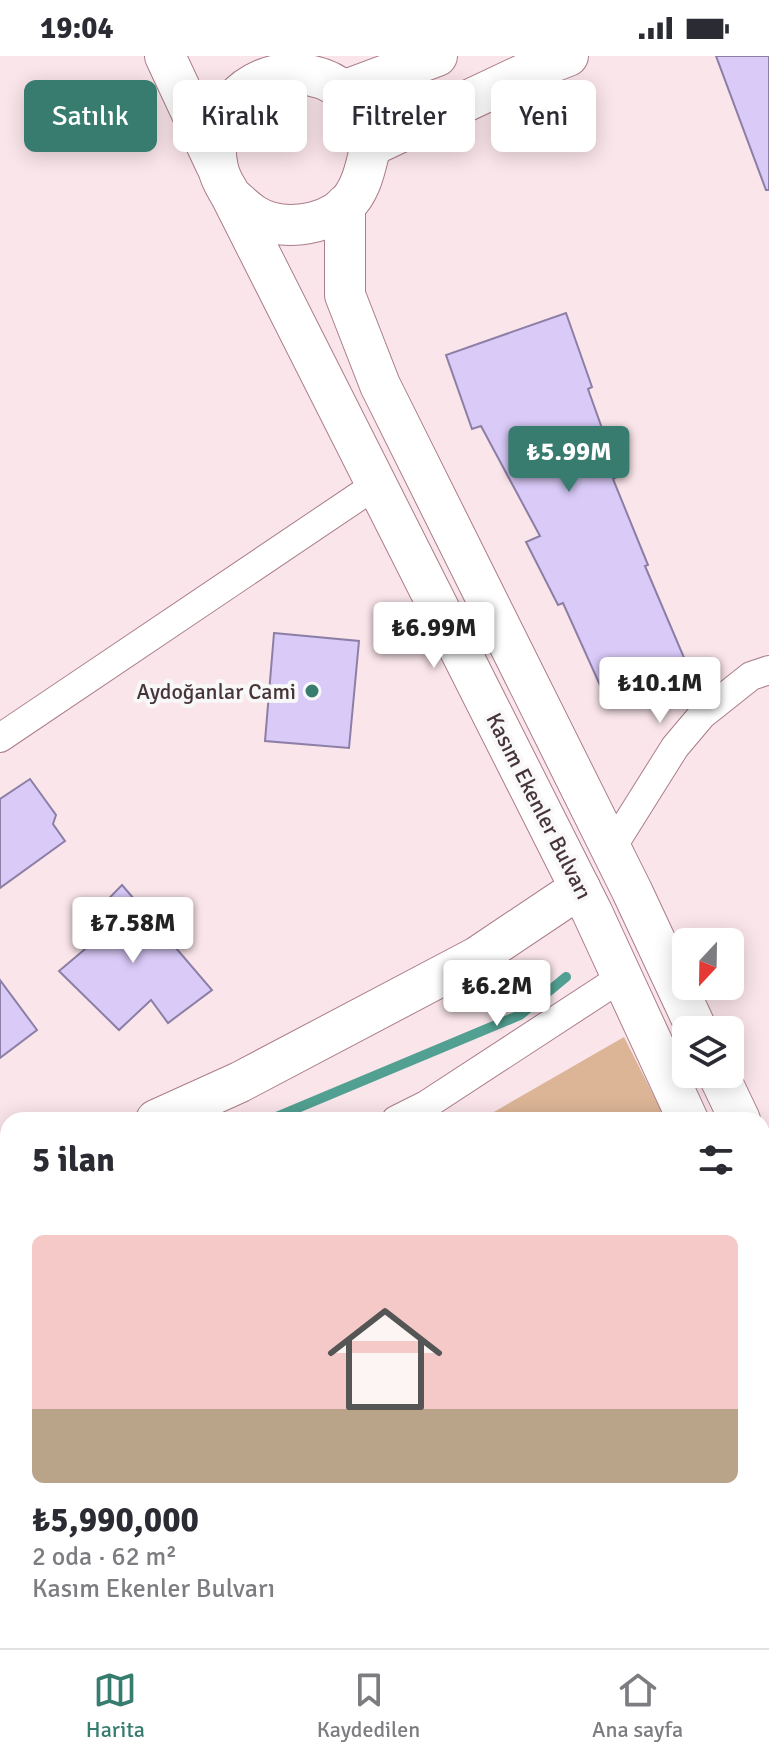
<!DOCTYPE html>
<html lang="tr">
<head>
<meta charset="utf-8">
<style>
  :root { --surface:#fff; --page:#f2f2f3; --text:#2b2b33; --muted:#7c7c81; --line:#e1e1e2; --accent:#387c70 }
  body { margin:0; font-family:Signika,sans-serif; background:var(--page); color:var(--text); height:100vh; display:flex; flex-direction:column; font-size:30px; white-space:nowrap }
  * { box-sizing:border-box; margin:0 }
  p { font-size:26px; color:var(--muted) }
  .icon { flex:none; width:44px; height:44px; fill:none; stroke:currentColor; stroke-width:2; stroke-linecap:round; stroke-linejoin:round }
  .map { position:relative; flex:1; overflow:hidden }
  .panel { position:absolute; left:0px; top:1056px; width:770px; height:536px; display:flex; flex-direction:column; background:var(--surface); border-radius:24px 24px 0 0; box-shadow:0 4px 20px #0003 }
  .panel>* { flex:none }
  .hud { position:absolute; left:24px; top:24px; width:722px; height:72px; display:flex; gap:16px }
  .needle { width:52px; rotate:202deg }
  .fabs { position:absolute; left:672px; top:872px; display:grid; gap:16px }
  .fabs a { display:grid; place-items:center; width:72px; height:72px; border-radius:12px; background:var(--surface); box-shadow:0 4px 20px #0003; font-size:40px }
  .price { position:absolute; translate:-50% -68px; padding:0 18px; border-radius:8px; background:#fff; color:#222; font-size:26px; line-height:52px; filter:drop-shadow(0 2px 4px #0008) }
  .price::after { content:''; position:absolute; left:50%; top:48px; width:24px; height:18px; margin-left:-12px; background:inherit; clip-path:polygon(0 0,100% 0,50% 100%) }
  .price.on { background:var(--accent); color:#fff }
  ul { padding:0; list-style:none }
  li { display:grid; align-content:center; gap:16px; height:424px; padding:0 32px }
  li+li { border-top:2px solid var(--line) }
  li span { display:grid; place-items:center; height:248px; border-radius:12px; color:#555 }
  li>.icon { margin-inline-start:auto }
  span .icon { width:144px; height:144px; fill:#fffc; stroke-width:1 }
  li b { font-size:34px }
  h2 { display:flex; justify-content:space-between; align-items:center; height:96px; padding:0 32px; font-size:34px }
  .tag { padding:0 28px; border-radius:12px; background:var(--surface); box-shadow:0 4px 20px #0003; font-size:28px; line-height:72px }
  .tag.on { background:var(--accent); color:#fff }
  .status { display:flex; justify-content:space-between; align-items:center; height:56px; padding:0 40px; background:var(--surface); direction:ltr }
  .status svg { height:22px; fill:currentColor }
  .menu { display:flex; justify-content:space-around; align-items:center; height:112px; border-top:2px solid var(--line); background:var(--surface); font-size:22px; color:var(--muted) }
  .menu a { display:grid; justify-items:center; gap:4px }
  .menu .on { color:var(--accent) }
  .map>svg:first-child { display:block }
  .green { fill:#dcb596 }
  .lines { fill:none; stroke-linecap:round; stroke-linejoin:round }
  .stream { stroke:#51a091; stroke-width:10 }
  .building { fill:#d9caf8; stroke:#8c7fa5; stroke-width:2 }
  .lane-casing { stroke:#aa7d8a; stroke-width:16 }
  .street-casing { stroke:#aa7d8a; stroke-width:30 }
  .secondary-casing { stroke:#aa7d8a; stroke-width:42 }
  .lane { stroke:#fff; stroke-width:14 }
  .street { stroke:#fff; stroke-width:28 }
  .secondary { stroke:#fff; stroke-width:40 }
  .poi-dot { fill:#387c70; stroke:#f8f8f8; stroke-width:3 }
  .labels { text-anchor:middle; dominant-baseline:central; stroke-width:8; stroke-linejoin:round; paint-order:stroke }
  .poi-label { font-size:22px; fill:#473439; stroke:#f8f8f8; text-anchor:end }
  .street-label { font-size:22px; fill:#473439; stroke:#f8f8f8 }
</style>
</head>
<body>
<div class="status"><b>19:04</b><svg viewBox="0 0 49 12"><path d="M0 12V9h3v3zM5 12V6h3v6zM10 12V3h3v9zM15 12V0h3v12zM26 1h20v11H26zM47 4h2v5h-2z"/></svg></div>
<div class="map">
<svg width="769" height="1592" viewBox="0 0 769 1592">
  <rect width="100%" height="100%" fill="#fae5ea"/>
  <g class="green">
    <path d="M624,981l42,83h-186z"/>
    <path d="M762,1249l7,13v276l-7,3z"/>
    <path d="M29,1584h268l4,8h-268z"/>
  </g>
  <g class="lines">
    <g class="stream">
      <path d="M269,1064l251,-105 46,-38"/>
      <path d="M0,1176l8,-3"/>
    </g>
  </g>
  <g class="building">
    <path d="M716,0h53v134h-3z"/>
    <path d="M566,257l26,74 -4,2 31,87 -6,3 35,86 -3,1 40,94 -81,34 -41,-91 -5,2 -32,-63 14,-6 -59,-110 -9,3 -26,-74z"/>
    <path d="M274,577l85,8 -10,107 -84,-7z"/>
    <path d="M30,723l26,36 -3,9 12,17 -65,47v-89z"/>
    <path d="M122,829l90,105 -44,33 -17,-23 -32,30 -60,-59 38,-32 -12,-16z"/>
    <path d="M0,924l37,50 -37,28z"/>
  </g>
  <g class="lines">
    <defs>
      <path id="lane" d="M481,1584l3,8"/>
      <g id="street">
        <path d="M0,682l377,-254"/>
        <path d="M611,793l64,-102 27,-32 49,-39 18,-6"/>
        <path d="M396,1064l30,-15 196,-128"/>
        <path d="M0,1282l8,-5"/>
        <path d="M762,1561l7,-4"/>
        <path d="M322,1584l4,8"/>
        <path d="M701,1592l15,-8"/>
      </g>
      <g id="secondary">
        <path d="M165,0l51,109"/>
        <path d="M343,35l94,-35"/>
        <path d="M369,91l168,-79 31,-12"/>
        <path d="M231,140c7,6 15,14 23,19 26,17 69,11 91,-9 14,-13 19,-32 23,-49 3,-17 -4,-37 -14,-51 -3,-5 -7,-11 -11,-15 -12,-11 -29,-16 -45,-17 -52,-4 -92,43 -80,94 2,11 8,19 13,28l361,716 96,208"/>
        <path d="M345,149v90l35,90 252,506 65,139"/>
        <path d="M718,1018l22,46"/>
        <path d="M156,1064l84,-38 237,-125 103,-69"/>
        <path d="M762,1111l7,15"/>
        <path d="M0,1134l8,-4"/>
        <path d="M762,1222l7,16"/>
      </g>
    </defs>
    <use href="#lane" class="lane-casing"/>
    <use href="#street" class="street-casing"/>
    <use href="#secondary" class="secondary-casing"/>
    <use href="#lane" class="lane"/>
    <use href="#street" class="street"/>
    <use href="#secondary" class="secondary"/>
  </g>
  <circle class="poi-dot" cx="312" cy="635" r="8"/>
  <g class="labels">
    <g class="poi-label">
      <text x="296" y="635">Aydoğanlar Cami</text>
    </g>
    <g class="street-label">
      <text transform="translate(539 750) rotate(63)">Kasım Ekenler Bulvarı</text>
    </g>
  </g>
</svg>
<div class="fabs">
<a><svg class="needle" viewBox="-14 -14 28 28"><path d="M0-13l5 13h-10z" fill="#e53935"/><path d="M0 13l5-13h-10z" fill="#7c7c81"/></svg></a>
<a><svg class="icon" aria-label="layers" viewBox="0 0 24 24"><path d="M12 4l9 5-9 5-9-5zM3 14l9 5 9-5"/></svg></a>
</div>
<b class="price on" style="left:569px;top:438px">₺5.99M</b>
<b class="price" style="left:434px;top:614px">₺6.99M</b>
<b class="price" style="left:660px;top:669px">₺10.1M</b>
<b class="price" style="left:133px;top:909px">₺7.58M</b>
<b class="price" style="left:497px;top:972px">₺6.2M</b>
<div class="hud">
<a class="tag on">Satılık</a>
<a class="tag">Kiralık</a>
<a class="tag">Filtreler</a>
<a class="tag">Yeni</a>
</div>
<section class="panel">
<h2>5 ilan<svg class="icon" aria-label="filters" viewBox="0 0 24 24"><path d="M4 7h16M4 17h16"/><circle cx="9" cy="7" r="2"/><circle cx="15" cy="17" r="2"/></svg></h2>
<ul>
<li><span style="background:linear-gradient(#f6c9c9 70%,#b9a48a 0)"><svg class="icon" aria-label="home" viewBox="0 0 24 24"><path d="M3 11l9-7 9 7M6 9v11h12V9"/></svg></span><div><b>₺5,990,000</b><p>2 oda · 62 m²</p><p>Kasım Ekenler Bulvarı</p></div></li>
</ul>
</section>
</div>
<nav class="menu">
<a class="on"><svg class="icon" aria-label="map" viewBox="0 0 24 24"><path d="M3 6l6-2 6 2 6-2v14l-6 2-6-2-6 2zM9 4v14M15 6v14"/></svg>Harita</a>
<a><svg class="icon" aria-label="saved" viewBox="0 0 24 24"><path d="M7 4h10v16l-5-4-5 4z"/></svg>Kaydedilen</a>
<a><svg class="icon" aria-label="home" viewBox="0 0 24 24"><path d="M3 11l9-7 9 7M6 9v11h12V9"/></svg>Ana sayfa</a>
</nav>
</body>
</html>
